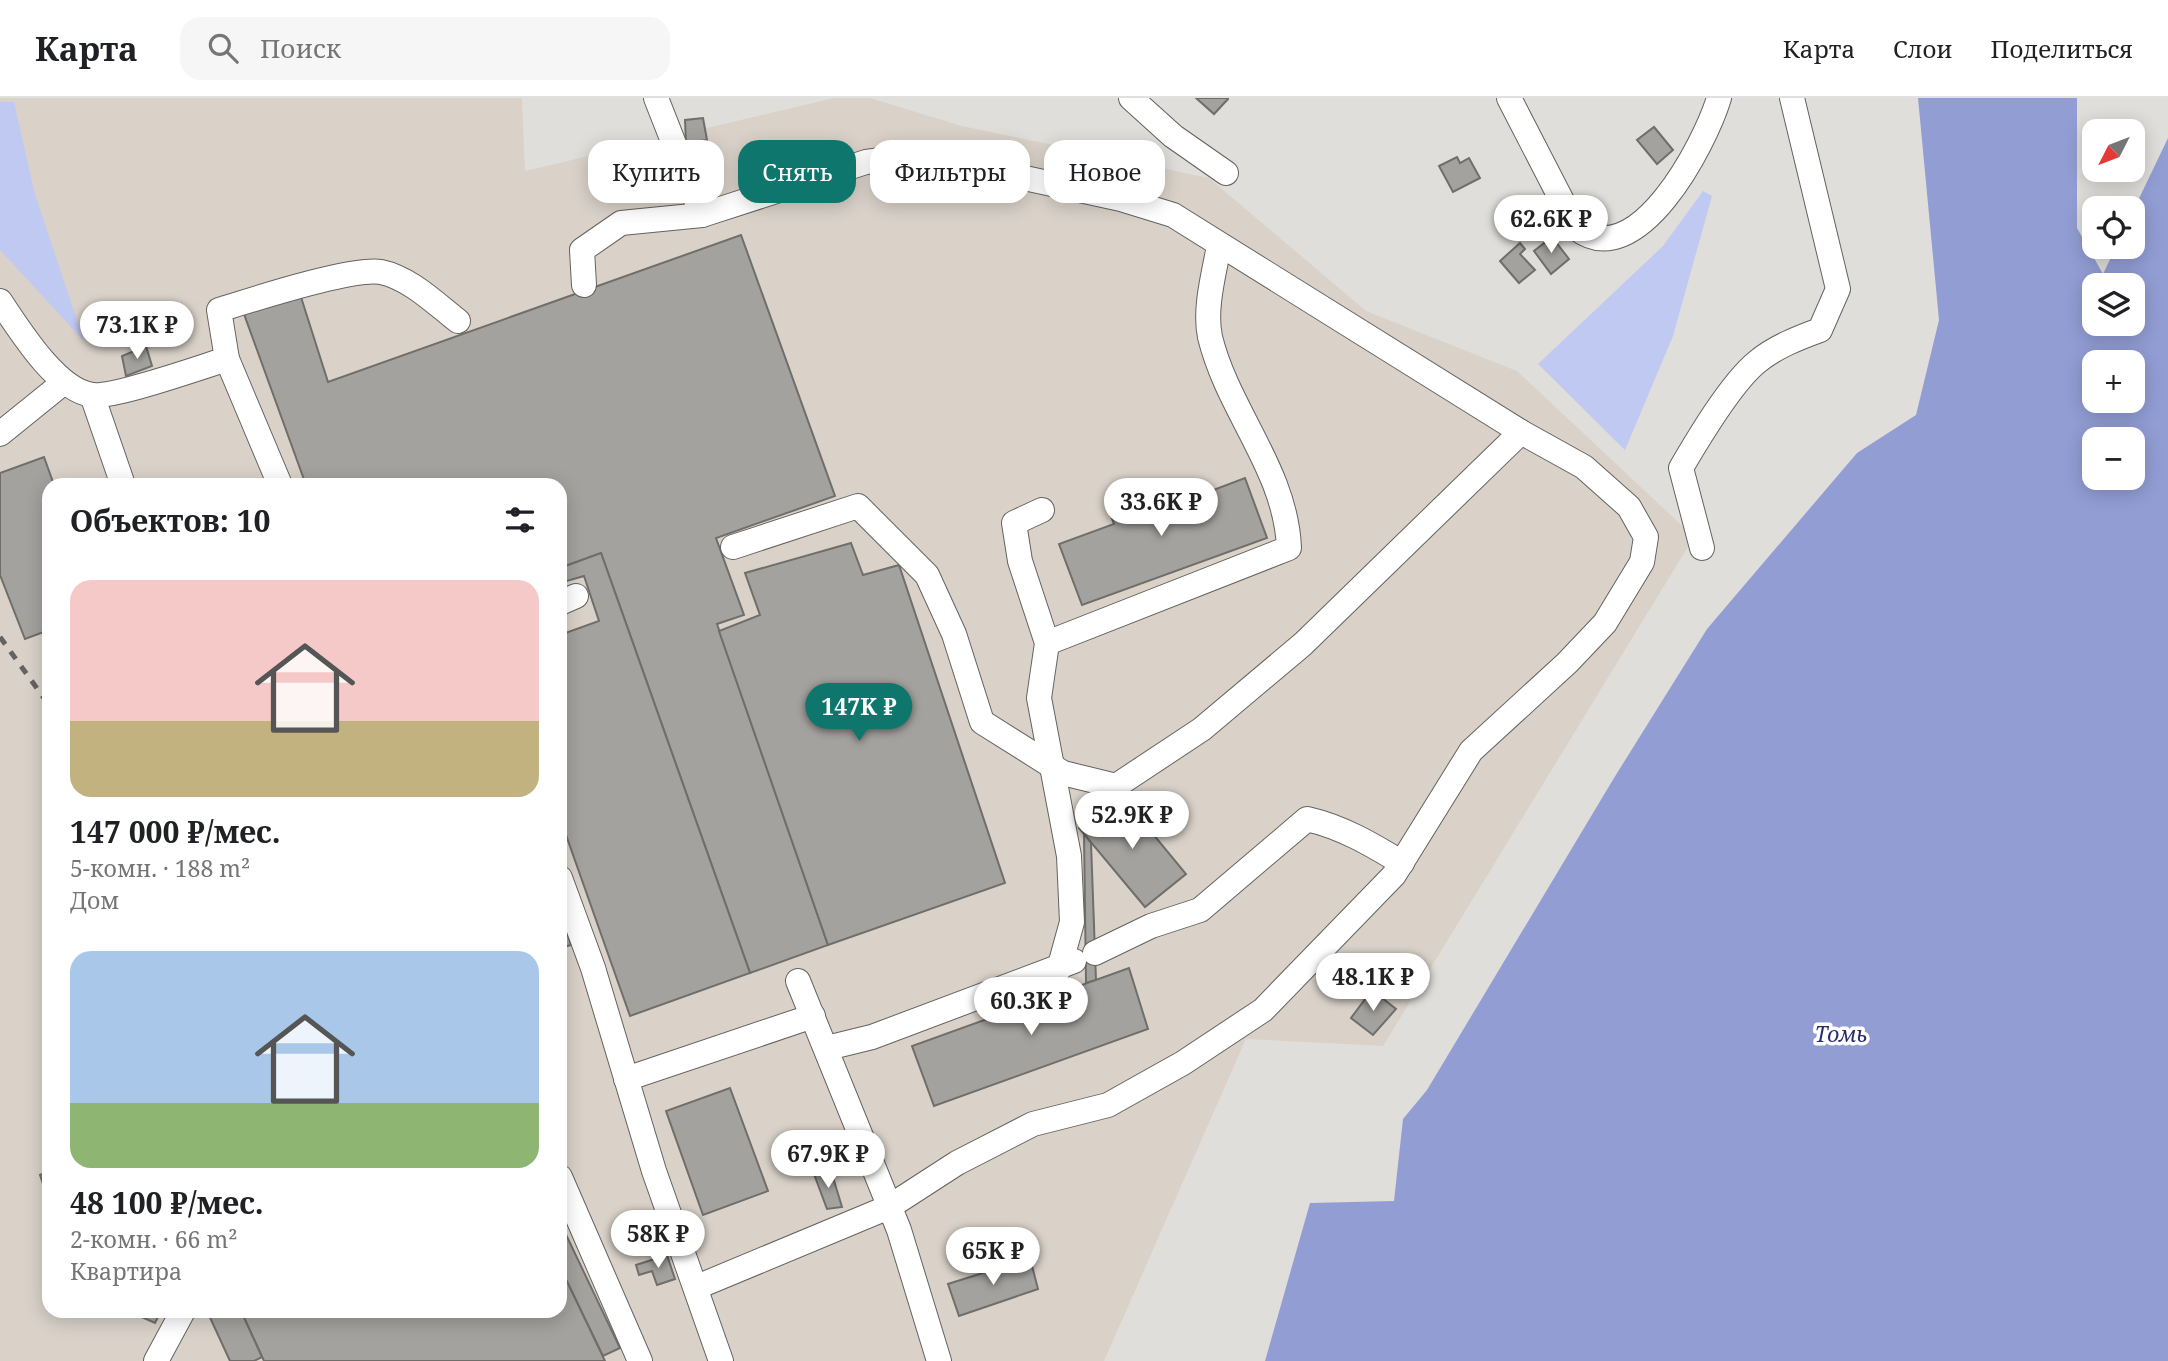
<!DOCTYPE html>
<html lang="ru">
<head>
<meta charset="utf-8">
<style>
  :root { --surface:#fff; --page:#f6f6f6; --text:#202124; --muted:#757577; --line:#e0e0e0; --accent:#0f766e }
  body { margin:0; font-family:"Noto Serif",serif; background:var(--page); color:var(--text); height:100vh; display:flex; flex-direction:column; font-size:26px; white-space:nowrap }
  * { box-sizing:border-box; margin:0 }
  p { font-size:23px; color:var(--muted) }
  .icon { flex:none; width:38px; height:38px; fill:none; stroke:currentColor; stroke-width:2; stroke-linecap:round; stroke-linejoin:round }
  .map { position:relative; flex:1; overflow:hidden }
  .details { position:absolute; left:42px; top:380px; width:525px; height:840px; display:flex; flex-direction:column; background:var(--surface); border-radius:21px; box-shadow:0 4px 18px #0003 }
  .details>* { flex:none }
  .hud { position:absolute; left:588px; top:42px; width:665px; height:63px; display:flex; gap:14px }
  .needle { width:46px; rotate:228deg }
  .fabs { position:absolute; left:2082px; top:21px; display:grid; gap:14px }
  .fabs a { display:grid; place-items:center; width:63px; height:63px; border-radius:14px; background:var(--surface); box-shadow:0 4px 18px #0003; font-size:35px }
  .price { position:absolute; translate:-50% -60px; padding:0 16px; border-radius:24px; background:#fff; color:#222; font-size:23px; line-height:46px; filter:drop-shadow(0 2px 4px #0008) }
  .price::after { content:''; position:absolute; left:50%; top:42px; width:21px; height:16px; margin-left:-10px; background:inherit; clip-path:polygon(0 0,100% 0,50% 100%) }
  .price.active { background:var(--accent); color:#fff }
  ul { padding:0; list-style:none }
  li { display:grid; align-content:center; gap:14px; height:371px; padding:0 28px }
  li span { display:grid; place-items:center; height:217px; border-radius:21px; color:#555 }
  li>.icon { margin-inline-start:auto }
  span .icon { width:126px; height:126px; fill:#fffc; stroke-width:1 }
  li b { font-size:30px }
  h2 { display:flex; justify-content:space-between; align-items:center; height:84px; padding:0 28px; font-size:30px }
  .tag { padding:0 24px; border-radius:21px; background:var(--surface); box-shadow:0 4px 18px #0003; font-size:24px; line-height:63px }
  .tag.active { background:var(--accent); color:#fff }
  header { display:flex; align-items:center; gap:42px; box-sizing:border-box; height:98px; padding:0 35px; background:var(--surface); border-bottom:2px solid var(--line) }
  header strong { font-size:33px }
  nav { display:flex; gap:38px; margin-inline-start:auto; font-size:24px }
  .search { width:490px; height:63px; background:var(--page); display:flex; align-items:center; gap:18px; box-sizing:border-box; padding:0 24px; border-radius:21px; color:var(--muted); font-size:26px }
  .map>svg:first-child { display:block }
  .built { fill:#dad2c9; fill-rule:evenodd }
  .green { fill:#c0c9f2 }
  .water { fill:#929dd4; fill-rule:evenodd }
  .building { fill:#a4a29f; stroke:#706e6b; stroke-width:2 }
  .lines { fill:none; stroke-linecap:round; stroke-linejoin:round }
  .minor-casing { stroke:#64625f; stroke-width:26 }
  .minor { stroke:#fff; stroke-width:24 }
  .rail { stroke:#656361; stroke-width:5; stroke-dasharray:9 9; stroke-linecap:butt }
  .labels { text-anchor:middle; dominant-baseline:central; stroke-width:7; stroke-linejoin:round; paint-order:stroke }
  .water-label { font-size:21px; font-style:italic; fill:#292d6f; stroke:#fff }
</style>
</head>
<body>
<header>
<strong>Карта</strong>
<div class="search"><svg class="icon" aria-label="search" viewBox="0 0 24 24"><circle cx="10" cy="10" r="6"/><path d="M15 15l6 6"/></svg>Поиск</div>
<nav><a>Карта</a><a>Слои</a><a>Поделиться</a></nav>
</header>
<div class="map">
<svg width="2168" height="1263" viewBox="0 0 2168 1263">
  <rect width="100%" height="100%" fill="#e0deda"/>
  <path class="built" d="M0,0h522l3,73 309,-73h36l92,28 247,52 157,133 151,60 177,166 -311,509 -137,-7 -142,322h-1104zM49,387h511v826h-511z"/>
  <g class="green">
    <path d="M0,4h14l20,89 50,150 -84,-91z"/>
    <path d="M1703,93l9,5 -39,140 -48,114 -87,-86 125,-118z"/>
  </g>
  <path class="water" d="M1918,0h159v130l26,46 13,-27h17v-36l35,-73v1223h-903l45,-158 84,-2 9,-82 24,-29 187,-312 93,-149 150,-176 59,-38 23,-95zM2095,187h38v39h-38zM2095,264h38v39h-38zM2095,341h38v39h-38z"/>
  <g class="building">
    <path d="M1196,0h32v1l-14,15z"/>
    <path d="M703,20l4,22 -21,3 -1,-23z"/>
    <path d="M1654,29l19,23 -16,14 -20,-24z"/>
    <path d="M1457,59l3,6 9,-5 11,20 -27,14 -14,-26z"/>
    <path d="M741,137l94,261 -119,42 28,77 -27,9 111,321 -78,28 -149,-420 -41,15v-83h-254l-62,-171 56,-20 28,88z"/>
    <path d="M1552,139l17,22 -18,15 -17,-23z"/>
    <path d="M1520,145l5,6 -5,5 15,16 -16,13 -19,-22z"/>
    <path d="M146,248l6,20 -26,10 -4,-20z"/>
    <path d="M44,359l10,28h-5v145l-24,9 -25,-64v-102z"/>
    <path d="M1245,380l22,60 -185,67 -23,-61 55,-20 -7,-18 60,-20 7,19z"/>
    <path d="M851,445l12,32 36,-10 106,318 -177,62 -109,-314 41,-16 -15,-42z"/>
    <path d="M601,455l149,420 -120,43 -70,-198v-183l39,-14 -15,-45 -24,7v-15z"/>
    <path d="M1120,696l66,80 -41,33 -66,-79z"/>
    <path d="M1084,736l7,9 5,137 -10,3z"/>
    <path d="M560,812l11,35 -11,3z"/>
    <path d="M1129,870l19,61 -214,77 -22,-60z"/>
    <path d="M1372,892l24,19 -23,26 -22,-17z"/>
    <path d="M730,990l38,103 -65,24 -37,-104z"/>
    <path d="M831,1073l11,36 -15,2 -13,-35z"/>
    <path d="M49,1074v23l-2,1 -7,-21z"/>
    <path d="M560,1124l60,126 -17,8 -43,-89z"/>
    <path d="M667,1157l8,24 -18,6 -5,-14 -13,4 -3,-10z"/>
    <path d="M1030,1160l8,31 -79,27 -11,-32z"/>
    <path d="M560,1169l45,94h-341l-23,-50h319z"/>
    <path d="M139,1213h22l-6,12 -18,-8z"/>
    <path d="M207,1213h34l21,46 -8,4h-24z"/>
  </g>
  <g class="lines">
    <defs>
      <g id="minor">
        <path d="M656,0l46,117 164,-53 53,-7 202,44 52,16 348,217 63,35 45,40 17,30 -4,25 -37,61 -38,40 -96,88 -77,124 -131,135 -80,53 -75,42 -75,19 -76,39 -68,44 -192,80"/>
        <path d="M1131,0l42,38 53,37"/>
        <path d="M1509,0l67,130c61,48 129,-84 143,-130"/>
        <path d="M584,187l-2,-35 39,-27 81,-8"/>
        <path d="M0,203c19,28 56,89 92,94 22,3 109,-28 135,-36"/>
        <path d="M92,297l31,90"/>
        <path d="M0,336l63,-51"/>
        <path d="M280,387l-53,-126 -8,-49c32,-10 133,-43 162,-38 29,6 55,32 77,49"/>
        <path d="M1042,412l-28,13 6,38 27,82 -8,55 30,158 3,66 -13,47"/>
        <path d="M733,449l125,-41 69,69 27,59 28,88 81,51 53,13 86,-57 101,-85 218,-212"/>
        <path d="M1702,450l-21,-80c17,-29 50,-85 76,-106 18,-15 41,-24 63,-32l18,-41 -46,-191"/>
        <path d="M560,505l16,-7"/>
        <path d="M1047,545l242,-95c-3,-78 -61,-137 -79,-211 -6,-28 4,-64 9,-91"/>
        <path d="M560,780l33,90 61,203 67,190"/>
        <path d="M1095,855l56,-27 49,-16 107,-91c35,8 64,25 95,44"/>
        <path d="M798,883l101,249 40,131"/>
        <path d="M827,950l45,-11 202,-76"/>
        <path d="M626,981l187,-63"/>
        <path d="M560,1079l80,184"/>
        <path d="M156,1263l27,-50"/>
      </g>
    </defs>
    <use href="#minor" class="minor-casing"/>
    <use href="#minor" class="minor"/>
    <path class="rail" d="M0,539l49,68"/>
  </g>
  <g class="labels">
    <g class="water-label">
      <text x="1841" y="936">Томь</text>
    </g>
  </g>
</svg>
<div class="fabs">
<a><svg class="needle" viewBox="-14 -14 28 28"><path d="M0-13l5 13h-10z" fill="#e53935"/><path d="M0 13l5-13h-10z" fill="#757577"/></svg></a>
<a><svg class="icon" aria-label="locate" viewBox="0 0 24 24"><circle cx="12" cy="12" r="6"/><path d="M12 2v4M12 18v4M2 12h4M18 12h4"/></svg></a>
<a><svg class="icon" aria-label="layers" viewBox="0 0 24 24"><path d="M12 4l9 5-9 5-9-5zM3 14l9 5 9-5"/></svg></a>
<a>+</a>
<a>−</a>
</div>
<b class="price" style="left:1551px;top:157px">62.6K ₽</b>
<b class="price" style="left:137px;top:263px">73.1K ₽</b>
<b class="price" style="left:1161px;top:440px">33.6K ₽</b>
<b class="price active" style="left:859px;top:645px">147K ₽</b>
<b class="price" style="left:1132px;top:753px">52.9K ₽</b>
<b class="price" style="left:1373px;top:915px">48.1K ₽</b>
<b class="price" style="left:1031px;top:939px">60.3K ₽</b>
<b class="price" style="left:828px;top:1092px">67.9K ₽</b>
<b class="price" style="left:658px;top:1172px">58K ₽</b>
<b class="price" style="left:993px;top:1189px">65K ₽</b>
<div class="hud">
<a class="tag">Купить</a>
<a class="tag active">Снять</a>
<a class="tag">Фильтры</a>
<a class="tag">Новое</a>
</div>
<section class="details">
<h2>Объектов: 10<svg class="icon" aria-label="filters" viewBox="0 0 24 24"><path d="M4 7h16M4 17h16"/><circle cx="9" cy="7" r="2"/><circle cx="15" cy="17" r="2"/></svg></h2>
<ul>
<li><span style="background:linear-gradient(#f6c9c9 65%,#c2b280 0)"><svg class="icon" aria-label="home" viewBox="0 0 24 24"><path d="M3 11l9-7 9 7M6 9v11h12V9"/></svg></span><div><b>147 000 ₽/мес.</b><p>5-комн. · 188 m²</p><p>Дом</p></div></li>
<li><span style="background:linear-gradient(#a9c7e8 70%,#8fb573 0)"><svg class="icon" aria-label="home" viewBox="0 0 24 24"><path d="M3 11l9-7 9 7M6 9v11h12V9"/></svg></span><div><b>48 100 ₽/мес.</b><p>2-комн. · 66 m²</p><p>Квартира</p></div></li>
</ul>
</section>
</div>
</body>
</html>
